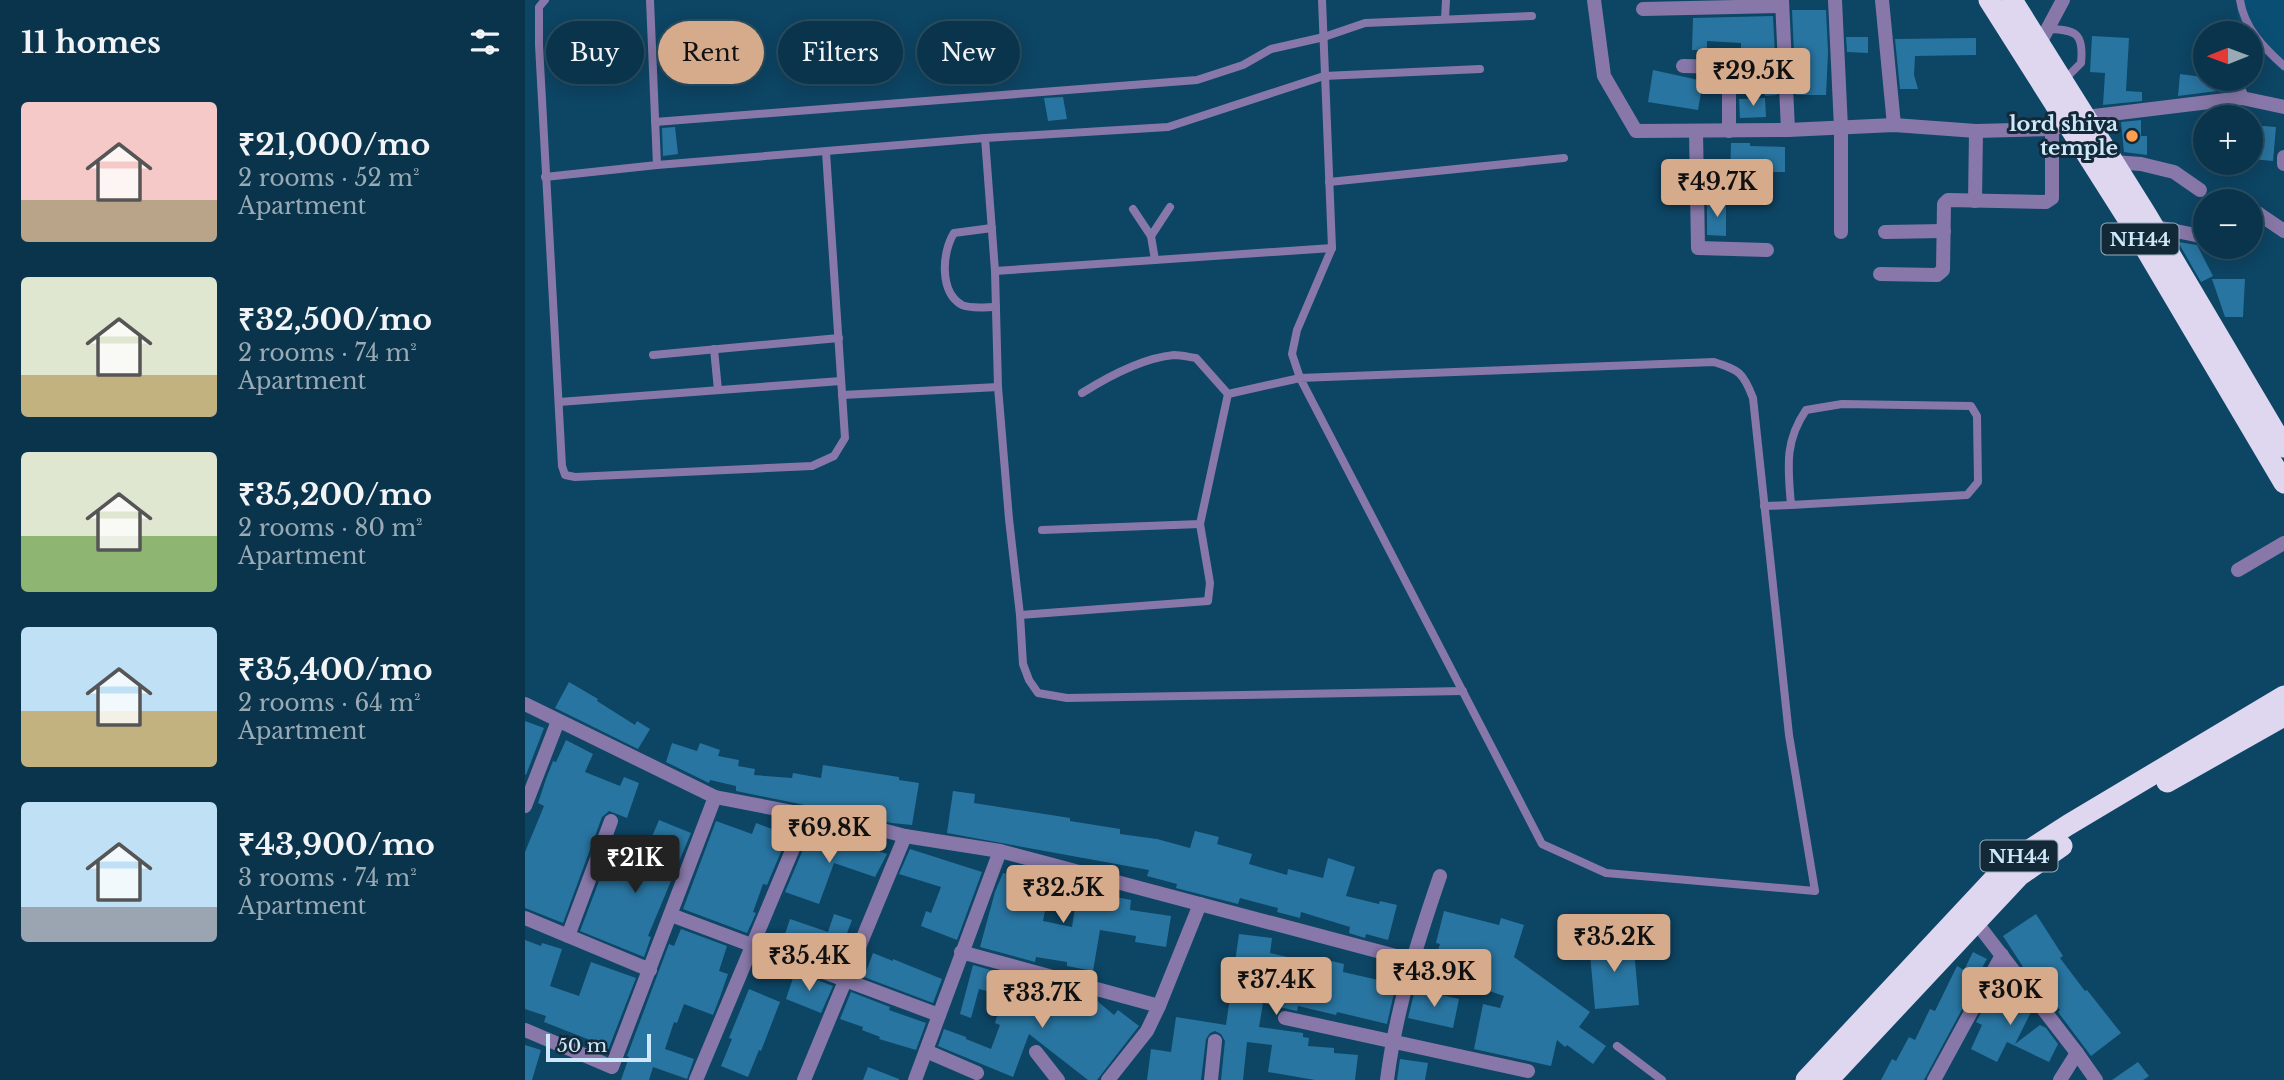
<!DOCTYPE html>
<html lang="en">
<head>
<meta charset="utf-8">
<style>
  :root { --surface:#0a344b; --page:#183f55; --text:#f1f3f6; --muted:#99aab5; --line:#2a4f63; --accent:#d6ab8b }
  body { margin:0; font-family:"Libre Baskerville",serif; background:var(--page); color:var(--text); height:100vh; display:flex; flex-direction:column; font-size:26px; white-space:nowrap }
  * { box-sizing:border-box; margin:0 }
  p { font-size:23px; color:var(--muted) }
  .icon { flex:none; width:38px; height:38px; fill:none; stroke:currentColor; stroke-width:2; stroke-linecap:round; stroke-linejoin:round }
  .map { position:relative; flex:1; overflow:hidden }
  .side { display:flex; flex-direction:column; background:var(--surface); width:525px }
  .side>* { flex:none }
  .top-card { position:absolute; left:21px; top:21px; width:665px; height:63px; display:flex; gap:14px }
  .needle { width:46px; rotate:269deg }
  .controls { position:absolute; left:1668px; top:21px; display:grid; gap:14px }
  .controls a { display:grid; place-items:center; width:70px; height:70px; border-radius:50%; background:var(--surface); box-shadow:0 4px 18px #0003,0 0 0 2px var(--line); font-size:35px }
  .scale { position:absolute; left:21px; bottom:18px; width:105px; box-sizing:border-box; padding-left:7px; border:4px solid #cee8fb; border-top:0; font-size:19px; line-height:24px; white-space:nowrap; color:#cee8fb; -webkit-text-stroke:5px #142937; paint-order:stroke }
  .price { position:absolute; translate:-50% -60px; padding:0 16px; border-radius:7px; background:var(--accent); color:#111; font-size:23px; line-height:46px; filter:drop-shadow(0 2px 4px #0008) }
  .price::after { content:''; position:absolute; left:50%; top:42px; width:21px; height:16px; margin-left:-10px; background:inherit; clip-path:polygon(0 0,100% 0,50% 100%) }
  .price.current { background:#222; color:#fff }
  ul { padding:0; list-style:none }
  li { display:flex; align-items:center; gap:21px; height:175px; padding:0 21px }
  li span { display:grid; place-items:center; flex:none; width:196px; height:140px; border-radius:7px; color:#555 }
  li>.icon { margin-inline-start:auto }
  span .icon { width:84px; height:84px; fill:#fffc; stroke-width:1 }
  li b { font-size:30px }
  h2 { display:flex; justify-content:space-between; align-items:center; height:84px; padding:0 21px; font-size:30px }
  .pill { padding:0 24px; border-radius:32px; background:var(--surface); box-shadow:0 4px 18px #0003,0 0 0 2px var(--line); font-size:24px; line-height:63px }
  .pill.current { background:var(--accent); color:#111 }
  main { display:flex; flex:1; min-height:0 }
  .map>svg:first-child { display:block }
  .built { fill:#0a4f73 }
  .building { fill:#2975a1 }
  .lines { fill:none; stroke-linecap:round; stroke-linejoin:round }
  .lane { stroke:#8878a9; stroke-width:8 }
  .street { stroke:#8878a9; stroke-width:14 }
  .highway { stroke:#ded7ef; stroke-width:21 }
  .poi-dot { fill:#fb9e50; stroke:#142937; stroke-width:2.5 }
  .labels { text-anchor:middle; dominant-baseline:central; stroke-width:6; stroke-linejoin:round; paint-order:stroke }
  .shield { fill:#142937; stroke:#96afc0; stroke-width:2 }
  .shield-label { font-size:19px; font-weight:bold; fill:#cee8fb }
  .poi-label { font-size:21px; font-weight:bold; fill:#cee8fb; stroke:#142937; text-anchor:end }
</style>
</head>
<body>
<main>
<section class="side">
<h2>11 homes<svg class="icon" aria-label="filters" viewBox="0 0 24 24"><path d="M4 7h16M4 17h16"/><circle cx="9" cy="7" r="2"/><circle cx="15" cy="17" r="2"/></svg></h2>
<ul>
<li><span style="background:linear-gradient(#f6c9c9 70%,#b9a48a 0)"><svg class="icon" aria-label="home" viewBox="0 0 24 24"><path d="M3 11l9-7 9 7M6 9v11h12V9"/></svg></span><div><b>₹21,000/mo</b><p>2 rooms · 52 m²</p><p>Apartment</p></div></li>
<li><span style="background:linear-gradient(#dfe7d0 70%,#c2b280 0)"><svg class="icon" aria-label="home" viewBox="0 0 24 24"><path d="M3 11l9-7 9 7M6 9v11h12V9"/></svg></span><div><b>₹32,500/mo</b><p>2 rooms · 74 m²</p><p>Apartment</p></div></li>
<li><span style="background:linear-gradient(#dfe7d0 60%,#8fb573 0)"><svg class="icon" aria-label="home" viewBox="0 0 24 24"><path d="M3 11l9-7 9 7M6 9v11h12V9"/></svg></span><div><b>₹35,200/mo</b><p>2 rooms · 80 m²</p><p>Apartment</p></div></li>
<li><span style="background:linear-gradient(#bfe0f5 60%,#c2b280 0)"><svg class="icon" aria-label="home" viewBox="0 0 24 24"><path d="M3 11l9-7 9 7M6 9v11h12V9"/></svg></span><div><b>₹35,400/mo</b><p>2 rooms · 64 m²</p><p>Apartment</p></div></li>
<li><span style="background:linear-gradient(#bfe0f5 75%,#9aa5b1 0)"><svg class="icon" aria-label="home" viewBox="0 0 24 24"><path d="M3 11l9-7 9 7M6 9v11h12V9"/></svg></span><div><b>₹43,900/mo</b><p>3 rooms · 74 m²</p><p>Apartment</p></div></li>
</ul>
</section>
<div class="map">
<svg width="1759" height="1080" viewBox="0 0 1759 1080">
  <rect width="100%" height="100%" fill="#0d4564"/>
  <path class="built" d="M1712,0h47v73l-33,-32v-8h-9l-4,-4z"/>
  <g class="building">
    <path d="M1267,10h34l2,42 -2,43h-30z"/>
    <path d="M1248,16l4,79 -12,1 -2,-40h-22v-13l-34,-2v9h-15l1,-32z"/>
    <path d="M1567,36l37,2 -3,53 16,1v9l-39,4 2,-32 -15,-1z"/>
    <path d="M1321,37h22v16l-21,-1z"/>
    <path d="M1451,38v17l-61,1 -1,19 4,14h-18l-5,-50z"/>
    <path d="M1128,70l50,11 -5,29 -50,-8z"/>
    <path d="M1655,74l38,5 -1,12 -39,5z"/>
    <path d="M538,97l4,22 -19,2 -4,-23z"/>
    <path d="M1240,98l1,19 -26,1 -1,-19z"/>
    <path d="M1616,120v16h6v19l-23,-3 -3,-30z"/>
    <path d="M1726,125l25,2 -3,34 -21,-2z"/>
    <path d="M150,127l3,27 -15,2 -1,-28z"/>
    <path d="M1206,143h19v3l35,1v25h-19v5l-36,2z"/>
    <path d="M1182,202h19v34l-19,-1z"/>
    <path d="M1653,242l19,3 16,31 -12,6z"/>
    <path d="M1687,279h33l-2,38h-18z"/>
    <path d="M44,682l29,17 -1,2 38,24 2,-4 13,8 -12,20 -83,-41z"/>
    <path d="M0,721l19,7 -18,47 -1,-1z"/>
    <path d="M41,740l27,14 -8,18 35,14 4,-9 15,6 -12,35 -18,-7 -7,6 -39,106 -38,-15v-56l19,-46 -6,-3 8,-24 7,-18 3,1z"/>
    <path d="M147,743l25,8 3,-8 20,7 -2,6 21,4 -1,6 17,3 -1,6 38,3 1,-5 28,5 2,-13 76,12v3l20,3 -7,42 -20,-2 -156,-32v-5l-26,-6 -1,3 -43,-21z"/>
    <path d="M428,791l22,3 -1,9 96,15v3l50,8v5l37,5 33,9 5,-17 24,6 -2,7 35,10 -3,10 38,11 1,-6 35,9 5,-20 27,9 -9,29 33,8 1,-3 17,4 -9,35 -22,-6 -1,4 -16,-5 1,-6 -49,-15 -1,6 -23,-6 1,-4 -38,-10 -2,6 -62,-16 1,-4 -30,-8 2,-6 -202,-37z"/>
    <path d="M134,820l32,13 -43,103 3,1 -7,20 -64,-26 27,-71 41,18 14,-35 -11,-4z"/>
    <path d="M191,821l36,13 4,-11 32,12 -21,50 -4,-1 -10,28 3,1 -9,20 -64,-24z"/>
    <path d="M285,833l34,12 2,-5 41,14 -12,23 -41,-14 -15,41 -34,-12z"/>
    <path d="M385,849l72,23 -25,68 -36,-14 5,-15 5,2 10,-26 -42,-13z"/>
    <path d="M478,873l43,9 -5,28 4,1 -2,10 29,6 5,-32 11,2 2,-5 41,8 -1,10 41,6 -5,31 -31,-5 1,-6 -36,-6 -7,41 -26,-5v-4l-31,-5 -1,5 -55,-15 15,-55z"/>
    <path d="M919,911l55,14 2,-7 23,7 -10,32 76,55 -11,15 27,19 -13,18 -26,-19 -2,2 -8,-7 -6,26 -77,-17 9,-45 17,4 4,-12 -73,-25 9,-27 -4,-1z"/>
    <path d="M309,914l18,6 -9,24 5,2 -8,22 -59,-22 9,-27 38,13z"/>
    <path d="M1511,914l27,42 -3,2 25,33 2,-1 34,43 -30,23 -33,-44 2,-2 -17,-22 -2,3 -14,-18 -24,-37z"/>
    <path d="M156,929l46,17 -8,25 9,3 -8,23 -7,18 -29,-11 -7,19 -3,-1 -9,27 29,10 -7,20 -34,-12 -4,13h-28l8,-23 -2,-1 42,-112 5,2z"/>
    <path d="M714,934l33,4 -2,15 43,10 2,-6 29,7 -1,8 53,12 -9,40 -50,-12 -1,3 -38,-9 -1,5 -34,-8 -4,24 44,6v4l6,1 -1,8 26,2v5l24,2 -3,25h-40l-47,-8 4,-27 -25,-3 -4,38h-22l4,-39 -4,-7 -6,-3 -5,2 -4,6 -5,41h-54l4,-31 20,3 5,-35 50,8z"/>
    <path d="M1108,939l6,66 -44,4 -6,-66z"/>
    <path d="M0,940l16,6 1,-3 20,6 -12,37 29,10 12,-34 45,16 -28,72 -19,-7 1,-3 -46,-18 2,-6 -21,-7z"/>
    <path d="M1448,952l14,7 -8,14 2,1 -57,106h-43l11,-21 4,2 13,-24 6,3 15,-31 5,2 22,-45 7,4z"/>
    <path d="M348,953l20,8v-2l49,20 -9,24 -69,-26z"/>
    <path d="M448,965l35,10 -1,3 16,5 -7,22 37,10 6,-8 8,7 12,-16 12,8 5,-6 18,15 4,-5 21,16 -42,54h-9l-59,-46 -16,43 -75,-31 6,-17 22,8v2l25,10 9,-24 -5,-2 8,-28 -24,-6 -8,29 -11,-4z"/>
    <path d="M269,975l22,8 1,-3 16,6 -12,27 -35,-14z"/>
    <path d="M1473,982l20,11 14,17 -17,34 25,-19 6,3 12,16 -9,18 -42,-20 -10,20 -26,-13 11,-24 -6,-3z"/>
    <path d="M224,989l31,13 -19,49 -2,-1 -11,27 -27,-11 11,-27 -3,-1z"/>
    <path d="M890,989l44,10 -6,29 -45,-10z"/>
    <path d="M326,992l39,15 -1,3 37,13 -10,27 -37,-11 1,-2 -18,-7 1,-3 -23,-8z"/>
    <path d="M0,1045l16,5 -9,30h-7z"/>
    <path d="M875,1059l28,4 -3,17h-28z"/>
    <path d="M1613,1062l11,14 -6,4h-31z"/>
    <path d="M343,1067l31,12v1h-36z"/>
  </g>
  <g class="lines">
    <g class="lane">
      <path d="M20,0l-6,7v38l23,421 3,9 10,2 237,-11 22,-10 11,-18 -19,-286"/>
      <path d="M1715,0c4,28 24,48 44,66"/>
      <path d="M920,19l1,-19"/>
      <path d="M1524,29c27,1 35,4 32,34l-18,18"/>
      <path d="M130,122l542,-42 46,-15 28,-16 53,-12 41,-14 167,-7"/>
      <path d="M460,138l10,133 3,116 11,132 11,96 3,49 6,16 9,13 29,5 396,-7"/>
      <path d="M132,165l328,-27 183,-11 156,-51 156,-7"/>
      <path d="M20,177l112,-12 -7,-165"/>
      <path d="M804,182l235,-24"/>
      <path d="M608,209l18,27 4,24"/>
      <path d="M467,228l-38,5c-12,19 -15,59 8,72 8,4 24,2 34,2"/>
      <path d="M626,236l19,-29"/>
      <path d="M470,271l337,-23"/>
      <path d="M189,349l4,41"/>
      <path d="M128,355l186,-17"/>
      <path d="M557,393c27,-17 60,-35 92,-38 7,0 15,2 22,3l32,36 72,-16 414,-16c25,8 29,10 39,36l36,337 26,156 -209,-18 -64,-29 -242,-466 -8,-24 5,-24 35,-82 -10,-248"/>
      <path d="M317,395l156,-8"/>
      <path d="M34,402l282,-21"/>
      <path d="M1239,506l27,-1 176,-10 11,-13 -1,-66 -6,-10 -129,-2 -36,6c-22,32 -18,58 -15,95"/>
      <path d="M517,530l158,-6 28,-130"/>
      <path d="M495,615l188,-14 2,-18 -10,-59"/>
      <path d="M1092,1046l45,34"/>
    </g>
    <g class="street">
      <path d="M1069,0l10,76 32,55 152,-1 106,-5 82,6 76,-2 17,-5"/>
      <path d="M1257,0l6,130"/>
      <path d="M1310,0l6,128v104"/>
      <path d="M1357,0l12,125"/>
      <path d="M1118,9l139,-3"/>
      <path d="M1515,43l23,-43"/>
      <path d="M1158,66l46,1v64"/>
      <path d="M1717,98l42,9"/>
      <path d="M1561,117l156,-19 -8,-19"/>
      <path d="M1171,131l2,117 69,2"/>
      <path d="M1759,157v7"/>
      <path d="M1588,162l28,2 33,8 26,18"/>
      <path d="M1450,201l1,-70"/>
      <path d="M1726,216l2,-4 6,2 25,17"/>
      <path d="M1627,226l53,11"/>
      <path d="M1360,232l59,-1"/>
      <path d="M1355,274l57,1 6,-5 1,-66 4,-4 98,2 6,-4v-69"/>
      <path d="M1713,570l46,-27"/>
      <path d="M0,704l190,93 156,30 34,9 95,15 411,109"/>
      <path d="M0,806l33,-85"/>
      <path d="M146,915l268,100"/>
      <path d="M0,918l125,52"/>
      <path d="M1451,922l101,131 19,27"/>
      <path d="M43,936l43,-115"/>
      <path d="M436,952l198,54"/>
      <path d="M760,1018l243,53"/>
      <path d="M0,1030l87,37 103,-270"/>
      <path d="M401,1051l51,22"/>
      <path d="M511,1052l22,28"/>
      <path d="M171,1080l111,-265"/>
      <path d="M279,1080l101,-244"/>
      <path d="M390,1080l85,-229"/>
      <path d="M583,1080l39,-49 12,-25 41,-102"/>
      <path d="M686,1080l4,-39"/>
      <path d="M862,1080c9,-71 30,-137 53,-204"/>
      <path d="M1409,1080l68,-125"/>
      <path d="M1535,1080l17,-27"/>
    </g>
    <g class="highway">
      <path d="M1464,0l142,224 153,259"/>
      <path d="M1487,0l134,214 138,233"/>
      <path d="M1642,782l117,-66"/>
      <path d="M1281,1080l203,-217 59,-38 216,-129"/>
      <path d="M1303,1080l191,-204 43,-30"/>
    </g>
  </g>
  <circle class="poi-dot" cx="1607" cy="136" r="7"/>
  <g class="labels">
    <g class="shield">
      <rect x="1576.5" y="223.5" width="77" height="31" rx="5"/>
      <rect x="1455.5" y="840.5" width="77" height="31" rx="5"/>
    </g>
    <g class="shield-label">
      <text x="1615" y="239">NH44</text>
      <text x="1494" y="856">NH44</text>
    </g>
    <g class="poi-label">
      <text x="1593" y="124">lord shiva<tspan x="1593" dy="24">temple</tspan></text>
    </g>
  </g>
</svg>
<div class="controls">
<a><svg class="needle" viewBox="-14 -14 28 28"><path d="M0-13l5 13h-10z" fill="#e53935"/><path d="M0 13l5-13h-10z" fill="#99aab5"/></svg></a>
<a>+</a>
<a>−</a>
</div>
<div class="scale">50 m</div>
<b class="price" style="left:1228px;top:108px">₹29.5K</b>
<b class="price" style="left:1192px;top:219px">₹49.7K</b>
<b class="price" style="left:304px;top:865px">₹69.8K</b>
<b class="price current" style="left:110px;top:895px">₹21K</b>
<b class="price" style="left:538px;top:925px">₹32.5K</b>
<b class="price" style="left:1089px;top:974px">₹35.2K</b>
<b class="price" style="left:284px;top:993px">₹35.4K</b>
<b class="price" style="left:909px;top:1009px">₹43.9K</b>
<b class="price" style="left:751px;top:1017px">₹37.4K</b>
<b class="price" style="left:1485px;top:1027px">₹30K</b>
<b class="price" style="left:517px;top:1030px">₹33.7K</b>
<div class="top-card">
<a class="pill">Buy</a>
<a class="pill current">Rent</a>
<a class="pill">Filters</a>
<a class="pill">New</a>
</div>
</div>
</main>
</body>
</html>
